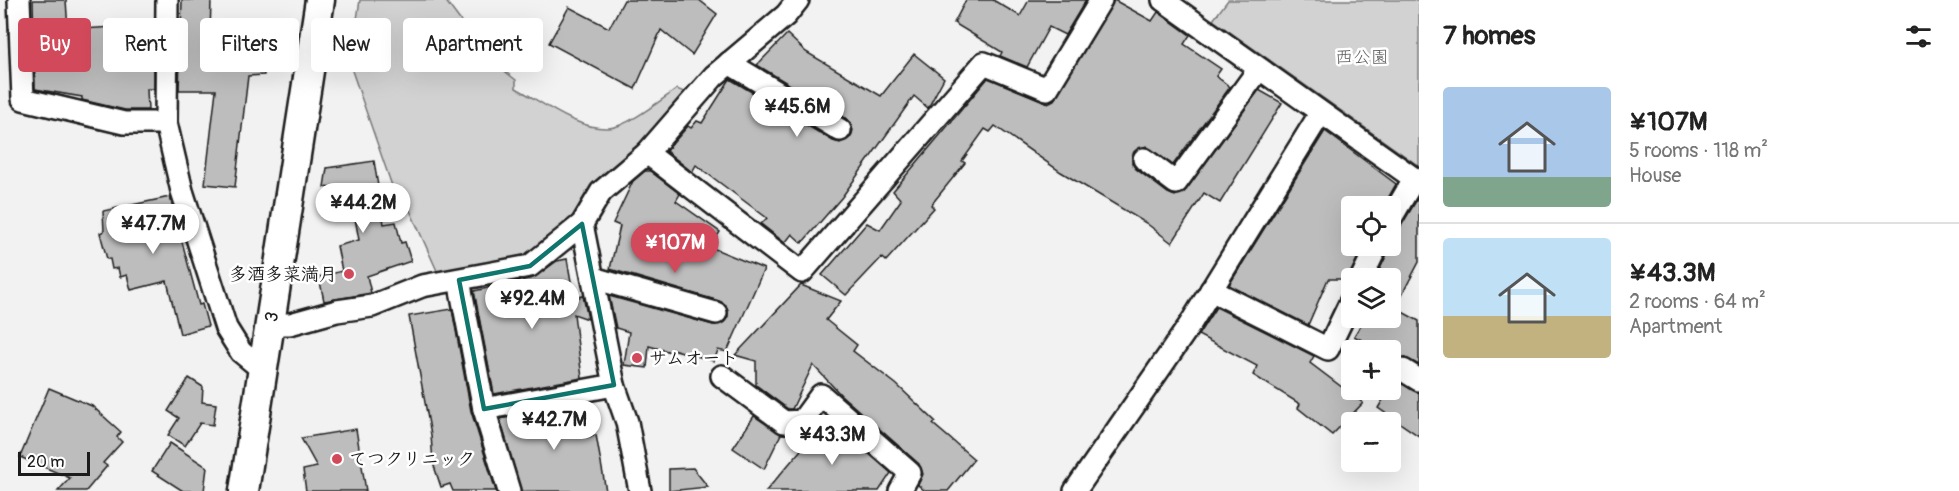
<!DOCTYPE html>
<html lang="en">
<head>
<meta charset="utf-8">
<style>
  :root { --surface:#fff; --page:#f6f6f6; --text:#222; --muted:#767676; --line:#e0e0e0; --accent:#d1495b }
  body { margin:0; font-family:Pangolin,"Klee One",sans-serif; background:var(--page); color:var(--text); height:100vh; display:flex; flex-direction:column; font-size:22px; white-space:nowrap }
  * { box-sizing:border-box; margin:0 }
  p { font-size:20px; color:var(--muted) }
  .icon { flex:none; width:33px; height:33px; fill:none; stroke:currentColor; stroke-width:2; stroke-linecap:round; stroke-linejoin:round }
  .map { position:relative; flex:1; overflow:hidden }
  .panel { display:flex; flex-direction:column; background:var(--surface); width:540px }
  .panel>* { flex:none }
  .banner { position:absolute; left:18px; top:18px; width:570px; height:54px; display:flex; gap:12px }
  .tools { position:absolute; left:1341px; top:196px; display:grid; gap:12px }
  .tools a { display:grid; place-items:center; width:60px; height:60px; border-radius:6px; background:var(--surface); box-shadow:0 6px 24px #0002; font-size:30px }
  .scale { position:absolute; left:18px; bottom:15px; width:72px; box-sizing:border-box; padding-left:6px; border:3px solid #1c1c1c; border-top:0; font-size:16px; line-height:21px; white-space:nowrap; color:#1c1c1c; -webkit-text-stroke:4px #fff; paint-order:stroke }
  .price { position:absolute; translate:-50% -51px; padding:0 14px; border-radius:21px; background:#fff; color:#222; font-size:20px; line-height:39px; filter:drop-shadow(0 2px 3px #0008) }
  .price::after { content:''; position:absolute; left:50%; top:36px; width:18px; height:14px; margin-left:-9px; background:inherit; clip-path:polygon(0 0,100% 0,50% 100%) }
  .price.on { background:var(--accent); color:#fff }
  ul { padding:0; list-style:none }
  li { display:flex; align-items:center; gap:18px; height:150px; padding:0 24px }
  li+li { border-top:2px solid var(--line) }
  li span { display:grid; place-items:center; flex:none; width:168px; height:120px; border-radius:6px; color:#555 }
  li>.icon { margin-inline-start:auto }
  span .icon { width:72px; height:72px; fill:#fffc; stroke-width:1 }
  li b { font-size:26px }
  h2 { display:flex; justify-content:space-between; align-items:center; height:72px; padding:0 24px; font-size:26px }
  .tag { padding:0 21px; border-radius:6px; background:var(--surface); box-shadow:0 6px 24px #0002; font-size:21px; line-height:54px }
  .tag.on { background:var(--accent); color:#fff }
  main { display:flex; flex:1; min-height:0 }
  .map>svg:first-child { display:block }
  .green { fill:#d2d2d2; stroke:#777; stroke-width:1.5 }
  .building { fill:#bdbdbd; stroke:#1c1c1c; stroke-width:1.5 }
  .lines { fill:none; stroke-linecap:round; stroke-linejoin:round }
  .street-casing { stroke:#1c1c1c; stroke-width:26 }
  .secondary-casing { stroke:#1c1c1c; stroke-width:33 }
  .street { stroke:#fff; stroke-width:21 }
  .secondary { stroke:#fff; stroke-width:28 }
  .marked { fill:none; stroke:#0f766e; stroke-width:4.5; stroke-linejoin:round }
  .poi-dot { fill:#d1495b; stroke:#fff; stroke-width:2 }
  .labels { text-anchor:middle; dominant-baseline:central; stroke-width:5; stroke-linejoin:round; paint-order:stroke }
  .park-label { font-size:18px; fill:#5c5c5c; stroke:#fff }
  .poi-label { font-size:18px; font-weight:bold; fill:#1c1c1c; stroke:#fff; text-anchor:start }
  .street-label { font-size:18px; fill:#1c1c1c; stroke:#fff }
</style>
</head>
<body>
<main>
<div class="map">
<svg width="1419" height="491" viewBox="0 0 1419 491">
  <rect width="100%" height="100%" fill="#f2f2f2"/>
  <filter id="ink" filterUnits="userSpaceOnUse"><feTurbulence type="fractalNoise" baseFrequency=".0167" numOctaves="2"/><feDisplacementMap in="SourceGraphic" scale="12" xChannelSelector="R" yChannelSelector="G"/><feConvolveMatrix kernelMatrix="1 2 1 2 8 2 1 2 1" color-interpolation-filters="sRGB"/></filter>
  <g filter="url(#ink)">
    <g class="green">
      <path d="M360,0h85l44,59 27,21v8c26,14 61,42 93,40 18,-1 52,-28 68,-39l7,3 1,6 -108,122 -42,35 -97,18 -30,-67h-9l-49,-141z"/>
      <path d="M1228,0h191v166l-206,-146z"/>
    </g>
    <g class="building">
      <path d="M33,0h33l2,30 75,-5 2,41h9v23h-7l1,21h-23l-43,-10v-3l-47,-8z"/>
      <path d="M182,0h29l-1,36 51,-4 3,43 -16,1 -13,111 -30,-3 11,-94h-37z"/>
      <path d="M624,0h75l18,14 -25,41 -31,-25 -26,59 -86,-46 20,-36 40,21z"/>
      <path d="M966,0h27l27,16 9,-16h57l-21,35 -16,-8 -22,40 -27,-11 2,-4 -48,-29z"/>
      <path d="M1114,0l38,21 6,-9 32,23 -6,9 37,25 -5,7 14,11 -57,78 -27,-19 -12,6 -2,11 4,6 32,24 7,3 11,-6 73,-100 23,13 -62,100 -16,-10 -32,50 -26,-20 -85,-51 -66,-46 -5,6 -5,-3 -23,32 3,2 -34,42 3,3 -48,53 -4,-4 -36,38 -24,-20 45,-52 13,7 21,-30 -8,-9 95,-113 60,25 6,-3z"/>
      <path d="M787,34l19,18 75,44 33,-42 30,24 -16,30 -14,-12 -72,101 -40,46 -10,-9 -7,9 -24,-19 6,-6 -71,-53 -4,7 -26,-21 22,-25 3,2 6,-7 5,2 28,-44 103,62 7,2 11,-6 2,-7 -6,-11 -90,-54z"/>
      <path d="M1325,131l71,53 -13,23h-31v39h11l-15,33h-20l-20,46 -79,-40z"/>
      <path d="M374,161l10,63 12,-2 5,21 4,-1 6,19 -44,15 4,17 -47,8 -5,-24 23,-6 -5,-25 22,-6 -9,-49 -26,-4 3,-19z"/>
      <path d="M645,171h5l30,23 -4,7 44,31 -10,15 54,22 -37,83 -9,-2 -4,11 -42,-12 -1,3 -22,-6 -2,22 -23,-3 5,-33 -13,-4 -7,-32 104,29 11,-3 4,-6 -2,-11 -7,-4 -109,-32 10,-43 -7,-3 20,-42z"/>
      <path d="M1419,196v66l-24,46 24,13v44l-15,-8 -7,2 -7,-3v-5h-8l-28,-15 11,-18h25v-39h-15l13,-27 2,-15 11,-11z"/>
      <path d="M170,197l29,108 3,-1 6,22 -28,8 -13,-53 -36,9 -4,-15 -7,2 -2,-9 -6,1 -2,-10h-3l-7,-26 4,-2 -1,-20z"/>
      <path d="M567,259l7,39 9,-2 5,23 -14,-5 8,64 -88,16 -20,-103 59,-13 24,-17z"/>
      <path d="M801,285l40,16 -15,19 31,25 -4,6 43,33 40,38 -3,2 41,35 -26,32h-23l-7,-6 5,-11 -4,-10 -78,-69 -28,-30 -21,44h-4l-32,-24v-24l-21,-6z"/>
      <path d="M1216,307l98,49 -4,7 53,40 -31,32 -34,-27 2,-4 -47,-29 4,-9 -59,-31z"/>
      <path d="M452,309l19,102 25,80h-43l-3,-7 -9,3 -8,-24 -2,-28 -22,-119z"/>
      <path d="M189,378l14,9 -1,15 14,2 -3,21 -13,-2 -15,23 -17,-11 11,-17 -11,-7z"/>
      <path d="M1395,380l24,13v43l-41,-28z"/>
      <path d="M49,388l43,18 29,26 -4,5 5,5 -19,21 4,3 -21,25h-28l12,-13 -50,-21z"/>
      <path d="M581,404l6,33 9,-2 10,56h-85l-21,-72z"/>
      <path d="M754,416l27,18 -17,35 -31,-21z"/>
      <path d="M828,418l63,55 -12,18h-113z"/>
      <path d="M356,429l10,62h-60l-3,-21 14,-3 -16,-29z"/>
      <path d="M170,443l37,24 -3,24h-21l-31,-20z"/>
      <path d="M693,468l15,19 -39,4v-22z"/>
    </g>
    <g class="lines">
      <defs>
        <g id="street">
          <path d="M19,0l4,99 101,24h42"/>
          <path d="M167,0l-1,123 16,68 44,137 15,24 22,18"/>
          <path d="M1163,0l256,182"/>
          <path d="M729,63l111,67"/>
          <path d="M647,153l155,119 182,-209 63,26 54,-89"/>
          <path d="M1144,159l32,24 83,-114"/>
          <path d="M1390,220l24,-41"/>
          <path d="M582,224l32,161 13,37 13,69"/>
          <path d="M593,278l123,35"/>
          <path d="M1361,279l16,-33"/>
          <path d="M459,280l25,129 25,82"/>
          <path d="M1211,290l117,59 24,-50"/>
          <path d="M271,324h19l47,-13 35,-5 50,-20 108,-20 52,-42 19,-32 46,-39 67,-77 72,-61 12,-15"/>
          <path d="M1403,370l16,10"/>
          <path d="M722,376l62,46 18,-1 19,-26 89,78 -10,18"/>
          <path d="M484,409l130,-24"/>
          <path d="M1075,491l114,-165 131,-212"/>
        </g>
        <path id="secondary" d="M244,491l76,-491"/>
      </defs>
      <use href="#street" class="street-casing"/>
      <use href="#secondary" class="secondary-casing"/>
      <use href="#street" class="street"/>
      <use href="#secondary" class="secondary"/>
    </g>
  </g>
  <path class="marked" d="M582,224l32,161 -130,24 -25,-129 71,-14z"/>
  <g class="poi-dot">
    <circle cx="349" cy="274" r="6"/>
    <circle cx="637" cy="358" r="6"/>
    <circle cx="337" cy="459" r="6"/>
  </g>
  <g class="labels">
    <g class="park-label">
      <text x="1362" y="57">西公園</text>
    </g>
    <g class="poi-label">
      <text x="337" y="274" text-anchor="end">多酒多菜満月</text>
      <text x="649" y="358">サムオート</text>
      <text x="349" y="459">てつクリニック</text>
    </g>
    <g class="street-label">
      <text transform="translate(272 317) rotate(-81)">3</text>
    </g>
  </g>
</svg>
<div class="tools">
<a><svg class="icon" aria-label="locate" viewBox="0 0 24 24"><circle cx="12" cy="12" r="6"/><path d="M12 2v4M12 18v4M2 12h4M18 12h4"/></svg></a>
<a><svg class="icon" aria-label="layers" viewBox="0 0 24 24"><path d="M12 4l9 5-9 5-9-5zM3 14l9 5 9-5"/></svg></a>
<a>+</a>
<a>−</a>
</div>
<div class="scale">20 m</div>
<b class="price" style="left:797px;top:138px">¥45.6M</b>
<b class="price" style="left:363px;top:234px">¥44.2M</b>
<b class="price" style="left:153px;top:255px">¥47.7M</b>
<b class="price on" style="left:675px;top:274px">¥107M</b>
<b class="price" style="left:532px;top:330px">¥92.4M</b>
<b class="price" style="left:554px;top:451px">¥42.7M</b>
<b class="price" style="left:832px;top:466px">¥43.3M</b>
<div class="banner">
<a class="tag on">Buy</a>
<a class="tag">Rent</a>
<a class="tag">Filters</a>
<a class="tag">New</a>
<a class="tag">Apartment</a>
</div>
</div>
<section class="panel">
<h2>7 homes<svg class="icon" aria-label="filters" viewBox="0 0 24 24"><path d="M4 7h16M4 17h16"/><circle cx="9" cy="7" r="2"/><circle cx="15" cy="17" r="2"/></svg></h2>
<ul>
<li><span style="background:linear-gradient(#a9c7e8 75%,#7fa58c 0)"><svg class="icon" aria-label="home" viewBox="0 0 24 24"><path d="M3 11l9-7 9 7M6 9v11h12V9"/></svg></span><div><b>¥107M</b><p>5 rooms · 118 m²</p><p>House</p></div></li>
<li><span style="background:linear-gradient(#bfe0f5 65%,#c2b280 0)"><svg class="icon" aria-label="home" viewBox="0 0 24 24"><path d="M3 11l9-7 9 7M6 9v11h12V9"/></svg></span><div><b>¥43.3M</b><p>2 rooms · 64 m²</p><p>Apartment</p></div></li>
</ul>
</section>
</main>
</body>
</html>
